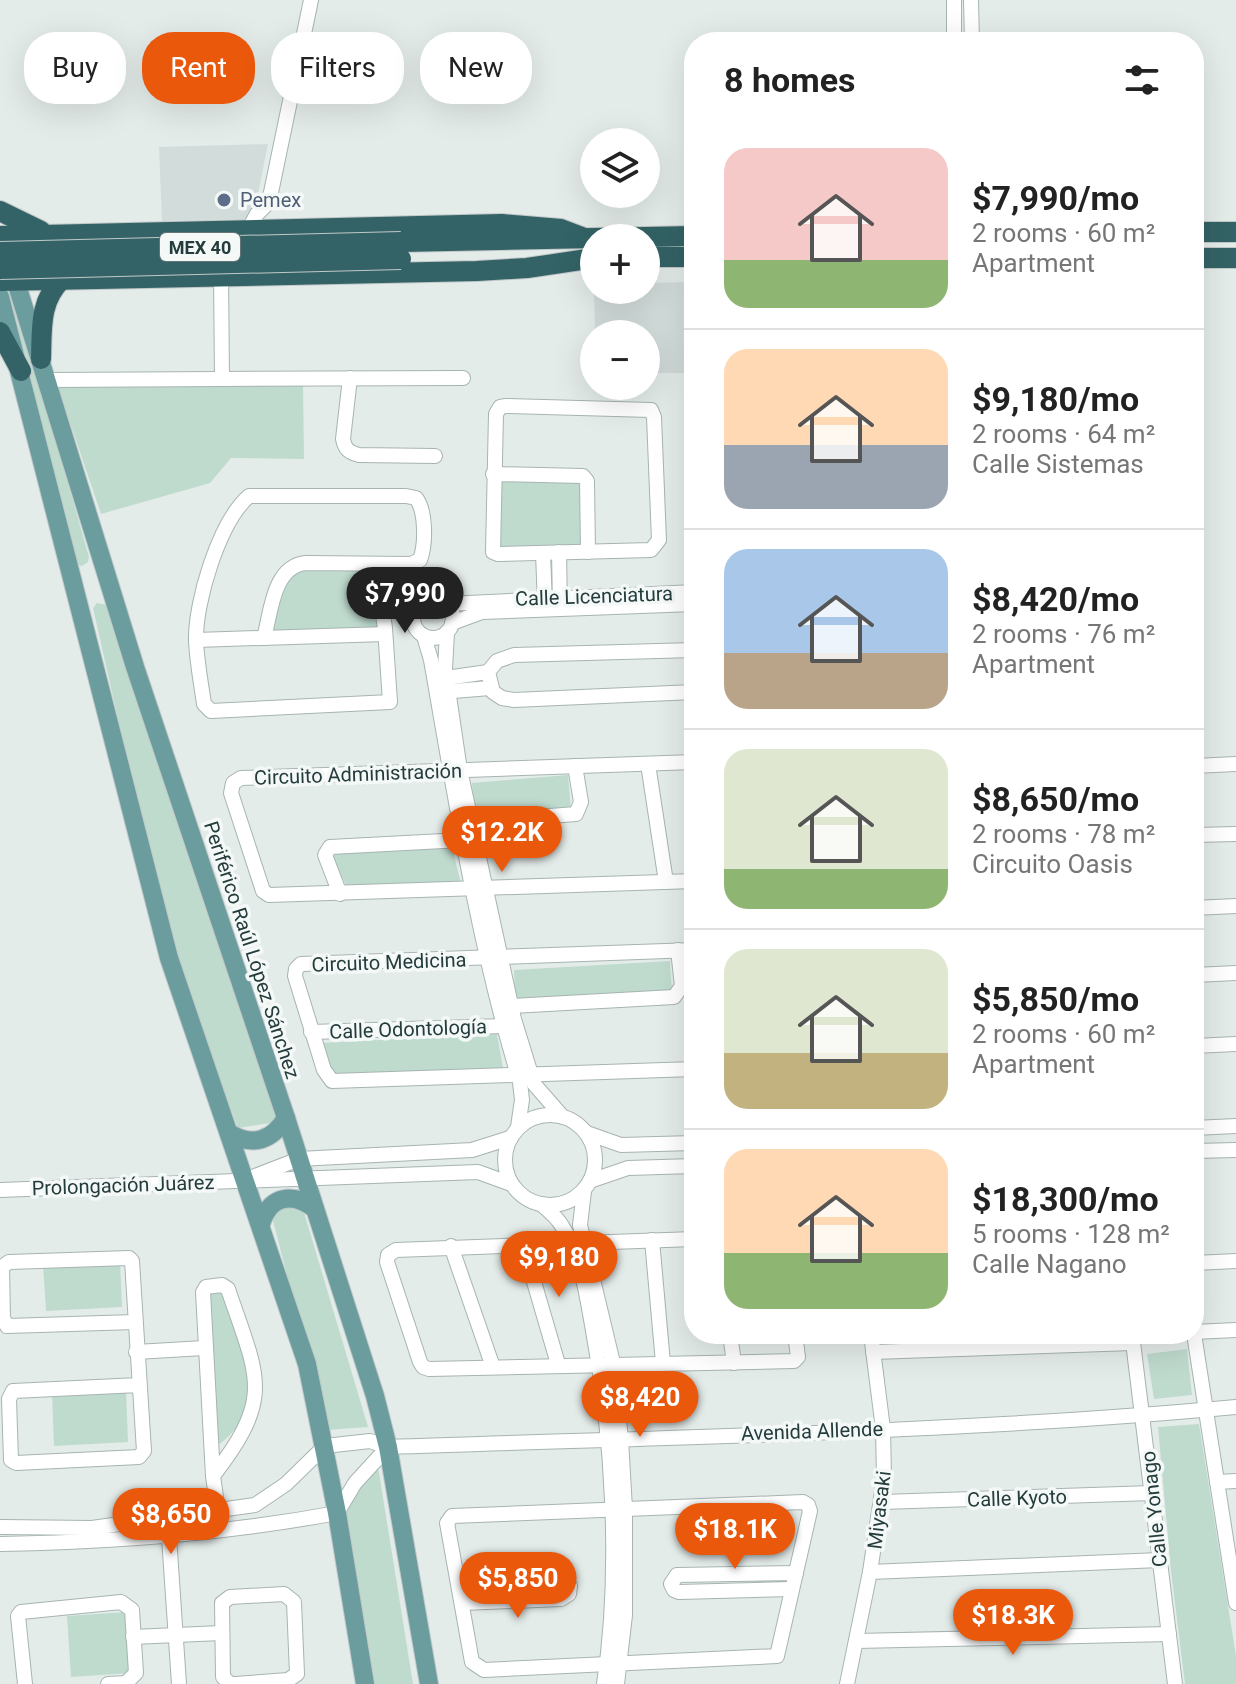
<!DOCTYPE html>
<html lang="en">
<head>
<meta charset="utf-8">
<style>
  :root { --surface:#fff; --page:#f2f2f2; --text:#222; --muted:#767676; --line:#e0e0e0; --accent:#ea580c }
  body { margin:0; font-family:Roboto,sans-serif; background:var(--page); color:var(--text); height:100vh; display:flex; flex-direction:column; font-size:30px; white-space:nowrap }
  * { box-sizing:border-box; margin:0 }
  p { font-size:26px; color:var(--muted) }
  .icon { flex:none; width:44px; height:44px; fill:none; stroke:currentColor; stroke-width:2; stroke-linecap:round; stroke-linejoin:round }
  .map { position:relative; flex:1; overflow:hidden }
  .sheet { position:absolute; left:684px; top:32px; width:520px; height:1312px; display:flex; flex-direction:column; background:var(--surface); border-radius:32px; box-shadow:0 8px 32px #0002 }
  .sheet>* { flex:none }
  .guide { position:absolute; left:24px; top:32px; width:540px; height:72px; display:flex; gap:16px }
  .tools { position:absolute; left:580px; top:128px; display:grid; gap:16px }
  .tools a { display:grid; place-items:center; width:80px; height:80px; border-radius:50%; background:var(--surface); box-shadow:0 8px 32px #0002; font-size:40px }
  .price { position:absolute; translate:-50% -68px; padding:0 18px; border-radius:28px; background:var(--accent); color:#fff; font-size:26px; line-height:52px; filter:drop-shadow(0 2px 4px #0008) }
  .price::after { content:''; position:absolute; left:50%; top:48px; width:24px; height:18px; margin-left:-12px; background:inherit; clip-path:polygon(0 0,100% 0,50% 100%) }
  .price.active { background:#222; color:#fff }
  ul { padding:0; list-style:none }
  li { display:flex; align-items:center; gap:24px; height:200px; padding:0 40px }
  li+li { border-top:2px solid var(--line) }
  li span { display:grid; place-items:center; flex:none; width:224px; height:160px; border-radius:24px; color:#555 }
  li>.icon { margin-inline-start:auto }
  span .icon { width:96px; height:96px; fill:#fffc; stroke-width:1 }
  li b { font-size:34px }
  h2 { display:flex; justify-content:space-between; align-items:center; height:96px; padding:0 40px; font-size:34px }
  .pill { padding:0 28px; border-radius:32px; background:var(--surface); box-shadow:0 8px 32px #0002; font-size:28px; line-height:72px }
  .pill.active { background:var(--accent); color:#fff }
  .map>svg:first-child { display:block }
  .built { fill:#d2dcda }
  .green { fill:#bfdbce }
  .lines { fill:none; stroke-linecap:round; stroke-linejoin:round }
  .minor-casing { stroke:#a7b4b2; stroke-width:16 }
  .major-casing { stroke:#c2c8c8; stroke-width:20 }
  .highway-casing { stroke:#c2c8c8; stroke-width:22 }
  .minor { stroke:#fff; stroke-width:14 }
  .major { stroke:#6c9d9e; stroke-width:18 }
  .highway { stroke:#336366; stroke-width:20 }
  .highway-bridge-casing { stroke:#c2c8c8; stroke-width:22; stroke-linecap:butt }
  .highway-bridge { stroke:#336366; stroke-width:20 }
  .service-dot { fill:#5c6f8a; stroke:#f4f9f8; stroke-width:3 }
  .labels { text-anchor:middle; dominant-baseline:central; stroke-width:7; stroke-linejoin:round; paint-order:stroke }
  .shield { fill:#f4f9f8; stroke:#637574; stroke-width:2 }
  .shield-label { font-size:18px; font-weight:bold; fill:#253c3c }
  .service-label { font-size:20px; fill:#4e5e75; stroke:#f4f9f8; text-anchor:start }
  .street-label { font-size:20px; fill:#253c3c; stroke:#f4f9f8 }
</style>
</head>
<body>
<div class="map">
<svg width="1236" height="1684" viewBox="0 0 1236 1684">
  <rect width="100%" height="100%" fill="#e4ecea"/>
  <g class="built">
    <path d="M268,144l-11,55 -10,20 -85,2 -3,-74z"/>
    <path d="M694,282v91h-48v-39h-51l-1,-44h52v-7z"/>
  </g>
  <g class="green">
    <path d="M8,293l7,4 74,260 -1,5 -6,4 -7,-2 -69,-269z"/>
    <path d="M57,384h246l1,75 -73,-1 -21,25 -109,31z"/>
    <path d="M497,479h86l1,69 -87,1z"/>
    <path d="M299,569l75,2 8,59 -111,4 16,-57z"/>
    <path d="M97,603l10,2 170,517 -39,6 -44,-113 -42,-145 -59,-262z"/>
    <path d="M568,775l3,35 -96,8 -3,-35z"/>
    <path d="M452,847l9,37 -113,5 -17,-35z"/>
    <path d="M670,961l2,32 -157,9 -1,-32z"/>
    <path d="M497,1034l6,34 -168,9 -15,-34z"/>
    <path d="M278,1207l25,2 65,218 -41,3 -55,-213z"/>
    <path d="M120,1261l2,46 -76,4 -3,-46z"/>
    <path d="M224,1292c16,52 50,113 -6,153l-8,-152z"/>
    <path d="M1187,1349l5,46 -38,4 -7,-45z"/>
    <path d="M126,1390l2,52 -74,4 -2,-52z"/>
    <path d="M1199,1424l37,232v28h-51l-14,-113 -13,-144z"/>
    <path d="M377,1460l36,224h-43l-29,-169z"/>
    <path d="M126,1612l4,61 -59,4 -4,-61z"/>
  </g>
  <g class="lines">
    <defs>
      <g id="minor">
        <path d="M971,0l1,42"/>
        <path d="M954,42v-42"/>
        <path d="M248,230l9,-16 12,-12 42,-202"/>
        <path d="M221,275l1,104 241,-1"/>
        <path d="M350,378l-7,61c2,10 5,13 16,16l76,1"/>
        <path d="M47,380l175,-1"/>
        <path d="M506,406l145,4 3,7 5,123 -8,10 -153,4 -5,-2 3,-138 4,-7z"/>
        <path d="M493,474l90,2 4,5 1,71"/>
        <path d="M559,552l1,53"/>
        <path d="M543,553l2,52"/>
        <circle cx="433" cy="618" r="20"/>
        <path d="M447,604l247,-12"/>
        <path d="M382,609h32"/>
        <path d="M452,623l30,-11 212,-8"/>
        <path d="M447,632l-2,37 15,101 54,249 20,65 28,32"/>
        <path d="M424,636l7,24c25,142 47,284 89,422l2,18 -4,27"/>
        <path d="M264,638c7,-26 9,-72 42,-75l105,1 9,-4c6,-16 6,-49 -4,-62l-10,-2h-157c-30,26 -54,106 -53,145 1,21 5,42 8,63l7,7 179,-9 -5,-74 -9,-62"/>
        <path d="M196,640l189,-6"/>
        <path d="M694,650l-180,5 -17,6 -9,11 5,20 9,6 12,2 180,-8"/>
        <path d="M439,679l49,-7"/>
        <path d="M441,692l49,-4"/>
        <path d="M694,762l-453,16 -8,5 -2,10 32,98 6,4 425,-14"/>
        <path d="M648,764l18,118"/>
        <path d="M1194,766l42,-2"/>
        <path d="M471,822l105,-8 5,-12 -6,-36"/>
        <path d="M1194,835l42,-1"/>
        <path d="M340,894l-15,-39 5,-8 132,-7"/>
        <path d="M1194,908l42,-2"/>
        <path d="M694,950l-393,14 -5,5 -1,7 29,94 8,11 362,-12"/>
        <path d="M1194,975l42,-2"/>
        <path d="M512,1006l162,-9 8,-11 -4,-36"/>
        <path d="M311,1032l193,-6"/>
        <path d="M1194,1046l42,-2"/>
        <circle cx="550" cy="1160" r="45"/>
        <path d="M1194,1128l42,-2"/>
        <path d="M587,1133l34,12 73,-2"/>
        <path d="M1194,1151l42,-1"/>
        <path d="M255,1176l44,-17 173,-9 38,-12"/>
        <path d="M590,1181l38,-13 66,-2"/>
        <path d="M0,1190l478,-18 33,12"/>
        <path d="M584,1191l-4,34 33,138 8,76 4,70v106l-8,69"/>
        <path d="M541,1204c8,7 16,13 21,22 19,29 24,66 30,99 21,111 29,247 12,359"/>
        <path d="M694,1239l-298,11 -8,5 -1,7 33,100 3,5 6,2 365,-8 4,-4 -3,-23"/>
        <path d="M652,1240l11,123"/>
        <path d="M523,1244l35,120"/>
        <path d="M451,1246l42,121"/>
        <path d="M1194,1263l42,-2"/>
        <path d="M135,1322l-128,4 -4,-8 -1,-51 7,-5 120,-4 3,3 12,190 -5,6 -123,6 -5,-3 -2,-61 4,-8 126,-6"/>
        <path d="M1194,1332l42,-2"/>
        <path d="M730,1334l4,29"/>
        <path d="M1132,1334l43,350"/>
        <path d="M1194,1334l42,269"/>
        <path d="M136,1352l68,-4"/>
        <path d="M873,1352l260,-9"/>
        <path d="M213,1476c62,-80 45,-98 15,-187l-6,-4 -16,2 -3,5 10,184 5,35"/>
        <path d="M1217,1482l19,-1"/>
        <path d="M803,1502l5,3 2,6 -33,145 -293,14 -12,-8 -25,-139 5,-7z"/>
        <path d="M882,1502l270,-9"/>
        <path d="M0,1527l92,1 163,-23 31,-21 39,-38 45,-5 18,6c282,-10 567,-14 848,-40"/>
        <path d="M169,1537l10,147"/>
        <path d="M0,1544c115,-2 224,-10 337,-31l18,-30 33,-36"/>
        <path d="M870,1572l290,-12"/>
        <path d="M458,1582l101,-2 11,6 -1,8 -8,5 -99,4"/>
        <path d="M792,1589l-113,3 -5,-2 -3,-6 6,-9 119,-2"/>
        <path d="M133,1637l88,-4"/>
        <path d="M856,1641l313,-7"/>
        <path d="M25,1684l-7,-68 3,-4 100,-10 11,8 4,63 -10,10 -18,1"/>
        <path d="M230,1684l-7,-7 -1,-74 8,-6 54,-3 10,8 3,72 -9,6 -53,4"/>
        <path d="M847,1684l23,-112 14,-94 -1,-49 -12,-95"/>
      </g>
      <g id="major">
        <path d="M12,269l123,398 151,451 89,278 13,51 41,237"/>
        <path d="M0,297l169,661 138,406 30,149 28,171"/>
        <path d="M231,1134c23,13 41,6 55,-16"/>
        <path d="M261,1224c9,-29 32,-32 54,-15"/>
      </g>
      <g id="highway">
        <path d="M0,211l41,20"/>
        <path d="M1194,232h42"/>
        <path d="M0,236l502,-12 59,5 21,8"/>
        <path d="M401,242l293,-6"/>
        <path d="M646,257h48"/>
        <path d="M1194,258h42"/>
        <path d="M0,281l477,-10 50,-3 67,-10"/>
        <path d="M0,332l21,39"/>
        <path d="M41,359c1,-30 -2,-58 21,-80"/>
      </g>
    </defs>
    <use href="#minor" class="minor-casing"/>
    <use href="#major" class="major-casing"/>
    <use href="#highway" class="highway-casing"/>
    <use href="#minor" class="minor"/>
    <use href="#major" class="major"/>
    <use href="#highway" class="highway"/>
    <defs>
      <g id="highway-bridge">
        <path d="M0,252l401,-10"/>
        <path d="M0,269l401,-10"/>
      </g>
    </defs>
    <use href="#highway-bridge" class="highway-bridge-casing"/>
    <use href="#highway-bridge" class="highway-bridge"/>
  </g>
  <circle class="service-dot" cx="224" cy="200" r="8"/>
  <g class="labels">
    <rect class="shield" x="160" y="233" width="80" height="28" rx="6"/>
    <g class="shield-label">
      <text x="200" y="247">MEX 40</text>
    </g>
    <g class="service-label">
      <text x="240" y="200">Pemex</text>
    </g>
    <g class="street-label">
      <text transform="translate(594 596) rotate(-2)">Calle Licenciatura</text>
      <text transform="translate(358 774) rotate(-2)">Circuito Administración</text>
      <text transform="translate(252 950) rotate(72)">Periférico Raúl López Sánchez</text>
      <text transform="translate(389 962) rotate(-2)">Circuito Medicina</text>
      <text transform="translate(408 1029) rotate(-2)">Calle Odontología</text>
      <text transform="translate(123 1185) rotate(-2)">Prolongación Juárez</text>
      <text transform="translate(812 1431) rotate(-2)">Avenida Allende</text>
      <text transform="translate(1017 1498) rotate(-2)">Calle Kyoto</text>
      <text transform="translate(1154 1509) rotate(-96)">Calle Yonago</text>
      <text transform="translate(879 1510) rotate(-83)">Miyasaki</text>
    </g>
  </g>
</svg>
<div class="tools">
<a><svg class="icon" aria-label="layers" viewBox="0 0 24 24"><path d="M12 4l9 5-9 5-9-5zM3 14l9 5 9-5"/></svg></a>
<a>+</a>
<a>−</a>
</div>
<b class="price active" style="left:405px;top:635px">$7,990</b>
<b class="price" style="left:502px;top:874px">$12.2K</b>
<b class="price" style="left:559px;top:1299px">$9,180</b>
<b class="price" style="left:640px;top:1439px">$8,420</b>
<b class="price" style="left:171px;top:1556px">$8,650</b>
<b class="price" style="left:735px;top:1571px">$18.1K</b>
<b class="price" style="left:518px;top:1620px">$5,850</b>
<b class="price" style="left:1013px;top:1657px">$18.3K</b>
<div class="guide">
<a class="pill">Buy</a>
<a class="pill active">Rent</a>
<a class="pill">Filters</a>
<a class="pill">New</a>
</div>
<section class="sheet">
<h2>8 homes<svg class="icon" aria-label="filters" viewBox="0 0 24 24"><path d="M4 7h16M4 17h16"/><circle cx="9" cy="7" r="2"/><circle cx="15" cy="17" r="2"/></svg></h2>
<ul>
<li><span style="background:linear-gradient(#f6c9c9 70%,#8fb573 0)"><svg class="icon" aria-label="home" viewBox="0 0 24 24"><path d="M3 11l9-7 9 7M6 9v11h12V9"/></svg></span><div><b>$7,990/mo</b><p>2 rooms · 60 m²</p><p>Apartment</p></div></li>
<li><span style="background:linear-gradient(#ffd9b3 60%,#9aa5b1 0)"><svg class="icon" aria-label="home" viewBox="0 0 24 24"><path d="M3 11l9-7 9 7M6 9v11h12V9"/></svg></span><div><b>$9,180/mo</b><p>2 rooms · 64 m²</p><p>Calle Sistemas</p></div></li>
<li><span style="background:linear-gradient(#a9c7e8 65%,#b9a48a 0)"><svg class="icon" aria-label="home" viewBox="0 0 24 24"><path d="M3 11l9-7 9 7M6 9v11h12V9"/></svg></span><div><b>$8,420/mo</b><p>2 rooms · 76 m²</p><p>Apartment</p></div></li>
<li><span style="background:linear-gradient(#dfe7d0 75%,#8fb573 0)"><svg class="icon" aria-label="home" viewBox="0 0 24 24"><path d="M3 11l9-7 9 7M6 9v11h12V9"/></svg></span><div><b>$8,650/mo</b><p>2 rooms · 78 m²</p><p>Circuito Oasis</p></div></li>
<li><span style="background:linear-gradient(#dfe7d0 65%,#c2b280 0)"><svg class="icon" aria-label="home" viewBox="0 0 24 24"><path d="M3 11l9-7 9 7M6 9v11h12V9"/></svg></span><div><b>$5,850/mo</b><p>2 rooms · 60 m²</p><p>Apartment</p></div></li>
<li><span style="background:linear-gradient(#ffd9b3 65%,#8fb573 0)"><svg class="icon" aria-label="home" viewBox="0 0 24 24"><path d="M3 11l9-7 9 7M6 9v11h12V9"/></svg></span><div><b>$18,300/mo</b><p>5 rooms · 128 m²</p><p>Calle Nagano</p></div></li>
</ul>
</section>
</div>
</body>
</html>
